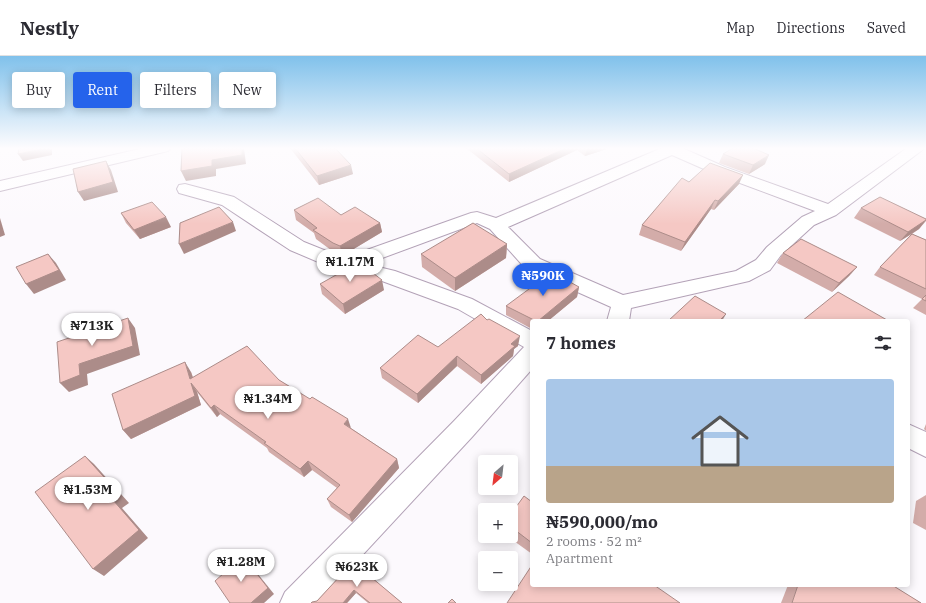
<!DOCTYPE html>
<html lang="en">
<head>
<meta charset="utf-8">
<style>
  :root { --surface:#fff; --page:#f2f2f3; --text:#2b2b33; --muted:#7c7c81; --line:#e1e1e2; --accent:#2563eb }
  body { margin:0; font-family:"IBM Plex Serif",serif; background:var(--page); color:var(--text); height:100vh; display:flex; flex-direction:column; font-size:15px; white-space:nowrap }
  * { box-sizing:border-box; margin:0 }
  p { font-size:13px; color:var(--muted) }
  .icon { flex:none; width:22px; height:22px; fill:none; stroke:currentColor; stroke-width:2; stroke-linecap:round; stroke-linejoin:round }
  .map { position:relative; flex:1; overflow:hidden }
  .panel { position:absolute; left:530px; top:263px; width:380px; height:268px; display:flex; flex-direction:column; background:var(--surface); border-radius:4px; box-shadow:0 2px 10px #0003 }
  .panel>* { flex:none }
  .top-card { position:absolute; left:12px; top:16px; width:380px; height:36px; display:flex; gap:8px }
  .needle { width:26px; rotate:208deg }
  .buttons { position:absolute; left:478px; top:399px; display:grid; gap:8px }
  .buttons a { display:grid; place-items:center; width:40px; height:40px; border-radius:4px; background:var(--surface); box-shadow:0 2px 10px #0003; font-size:20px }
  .price { position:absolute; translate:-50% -34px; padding:0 9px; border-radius:14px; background:#fff; color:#222; font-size:13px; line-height:26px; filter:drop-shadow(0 1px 2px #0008) }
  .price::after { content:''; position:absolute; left:50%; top:24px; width:12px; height:9px; margin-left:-6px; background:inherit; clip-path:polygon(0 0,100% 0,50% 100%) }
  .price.active { background:var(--accent); color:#fff }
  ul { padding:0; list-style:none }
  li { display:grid; align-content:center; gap:8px; height:212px; padding:0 16px }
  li+li { border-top:1px solid var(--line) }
  li span { display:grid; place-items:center; height:124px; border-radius:4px; color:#555 }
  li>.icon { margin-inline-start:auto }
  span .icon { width:72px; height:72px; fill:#fffc; stroke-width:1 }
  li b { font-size:17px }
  h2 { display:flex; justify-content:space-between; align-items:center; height:48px; padding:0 16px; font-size:17px }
  .pill { padding:0 14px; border-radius:4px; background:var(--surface); box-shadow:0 2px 10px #0003; font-size:14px; line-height:36px }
  .pill.active { background:var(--accent); color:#fff }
  header { display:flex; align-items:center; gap:24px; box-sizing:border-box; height:56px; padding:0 20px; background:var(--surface); border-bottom:1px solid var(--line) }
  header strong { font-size:19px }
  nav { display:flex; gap:22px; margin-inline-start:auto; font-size:14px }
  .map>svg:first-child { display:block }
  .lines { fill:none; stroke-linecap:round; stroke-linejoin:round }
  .minor-casing { stroke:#b3a2b7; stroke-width:2 }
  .minor { fill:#fff; fill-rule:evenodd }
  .wall { fill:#d3aca9 }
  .shaded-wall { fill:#ac8c89 }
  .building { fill:#f5c8c4; stroke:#ac8c89 }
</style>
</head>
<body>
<header>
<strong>Nestly</strong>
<nav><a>Map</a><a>Directions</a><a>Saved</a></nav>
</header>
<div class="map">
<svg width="926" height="547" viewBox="0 0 926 547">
  <rect width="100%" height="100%" fill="#fcf9fd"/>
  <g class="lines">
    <defs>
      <g id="minor">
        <path d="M144,92h27l-3,3 -168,40v-10z"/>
        <path d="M662,92h20l43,19 103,37 79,-56h18l-89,67 -22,10 -33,30 -11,15 -21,11 -118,27 -2,13h-22l4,-14 -85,-38 -36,-40 -13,-6 -111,41 29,7 77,28 60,32v38l-60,68 -154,166h-38l5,-11 169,-171 70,-74 -66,-38 -76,-28 -45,-11 -47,-20 -68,-45 -43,-12 -2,-4 2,-4 6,-1 49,13 70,45 40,16 127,-45 6,-1 19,6zM672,99l41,18 102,38 -13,6 -35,30 -11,13 -20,11 -113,24 -83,-36 -32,-32z"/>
        <path d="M908,368l18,8v25l-18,-9z"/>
      </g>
    </defs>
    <use href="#minor" class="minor-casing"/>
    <use href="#minor" class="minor"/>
  </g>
  <g class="wall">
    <path d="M290,92h45l18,26 -34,11z"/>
    <path d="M466,92h141v1l-22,7 -8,-6 -68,32z"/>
    <path d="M723,98l42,10 -16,10 -30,-11z"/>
    <path d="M689,126l50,2 -25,26 -3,-1 -30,42 -42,-16 3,-10z"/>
    <path d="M861,152l65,11v2l-7,8 -7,5 14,6v55l-3,3 3,-3v20l-13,-7 9,-9 -48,-24 6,-8 32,-33 -12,7 -46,-23z"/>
    <path d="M294,154l47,5 39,8 2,9 -40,24 -7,-3 -19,-14 -2,-6 -18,-13z"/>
    <path d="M121,157l50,14 -31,12 -14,-16z"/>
    <path d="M507,188l-1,14 -51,33 -33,-24 -1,-13z"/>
    <path d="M783,197l74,14 -8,9 -17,16 -55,-29z"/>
    <path d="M320,228l64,6 -39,24 -23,-20z"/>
    <path d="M579,231l-2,10 -29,24h-16v8l-26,-14v-9z"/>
    <path d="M487,264l31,26 -4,3 -1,7 -32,28 -24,-18 -39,37 -36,-25 -2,-10 58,-21z"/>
    <path d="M191,316l2,5 86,3 118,79 2,9 -47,54 -21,-15 -4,-8 10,-11 -25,-18 -8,7 -35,-25 -2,-4 -47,-34 -3,3 -20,-25 4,13 -70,34 -8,-9z"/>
    <path d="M926,368v7l-2,-2z"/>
    <path d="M926,439v35l-13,-7 3,-22z"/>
    <path d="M532,446v52l-25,-18h4v-22z"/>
    <path d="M353,506l49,41h-34l-12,-10 -9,10h-36l6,-2z"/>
    <path d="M788,529h104l29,18h-140z"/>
  </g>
  <g class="shaded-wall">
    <path d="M47,92h5v7l-29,6 -5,-7z"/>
    <path d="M242,92h2l2,16 -30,5v7l-30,5 -5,-10z"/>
    <path d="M566,92h12l-1,2 -68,32v-8z"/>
    <path d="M587,92h20v1l-22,7z"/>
    <path d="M769,99l-4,9 -16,10 4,-9z"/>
    <path d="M106,105l5,9 7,22 -34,9 -6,-9z"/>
    <path d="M351,109l2,9 -34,11 -2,-9z"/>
    <path d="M743,119l-4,9 -25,26 4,-9z"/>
    <path d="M715,144l-4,9 -30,42 4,-9z"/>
    <path d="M166,161l5,10 -31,12 -6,-9z"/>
    <path d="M0,162l5,17 -5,2z"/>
    <path d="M926,164l-7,9 -19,12 8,-9z"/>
    <path d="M233,166l3,9 -52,23 -5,-10z"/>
    <path d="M380,167l2,9 -40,24 -2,-10z"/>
    <path d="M507,188l-1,14 -51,33v-13z"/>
    <path d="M48,198l8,9 10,17 -32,14 -8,-10z"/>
    <path d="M857,211l-8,9 -17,16 7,-9z"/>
    <path d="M382,224l2,10 -39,24 -2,-10z"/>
    <path d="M579,231l-2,10 -29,24h-10z"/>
    <path d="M726,258l-4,7h-3z"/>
    <path d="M128,262l7,10 5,27 -53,19 1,11 -19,7 -9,-9z"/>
    <path d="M520,280l-2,10 -4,3 -1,7 -32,28v-9l30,-31z"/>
    <path d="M457,300v10l-39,37 -1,-9z"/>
    <path d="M185,306l6,10 5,16 -6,-9z"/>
    <path d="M191,327l6,9 4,13 -70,34 -8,-9z"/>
    <path d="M214,349l6,9 -3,3 -6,-9z"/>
    <path d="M348,363l3,9 -7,-4z"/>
    <path d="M85,400l9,8 35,39 -7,5 26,30 -44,38 -11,-7 20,-69z"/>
    <path d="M397,403l2,9 -47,54 -3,-7z"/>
    <path d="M308,405l4,9 -8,7 -4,-8z"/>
    <path d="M243,500l6,7 25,31 -10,9h-13z"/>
    <path d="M354,534l2,3 -9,10h-4z"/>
  </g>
  <g class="building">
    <path d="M19,92h28l-29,6z"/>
    <path d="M182,92h60v7l-30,5v6l-31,5z"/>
    <path d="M295,92h40l16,17 -34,11z"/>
    <path d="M476,92h90l-57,26z"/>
    <path d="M733,92h20l16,7 -16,10 -30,-11z"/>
    <path d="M106,105l7,21 -35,10 -5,-23z"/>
    <path d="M710,107l33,12 -25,26 -3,-1 -30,42 -43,-17 40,-47 7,4z"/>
    <path d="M880,141l46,22v1l-18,12 -47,-24z"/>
    <path d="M318,142l23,17 14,-8 25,16 -40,23 -7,-3 -20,-13 4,-2 -23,-18z"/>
    <path d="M152,146l14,15 -32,13 -13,-17z"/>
    <path d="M219,151l14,15 -54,22 1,-21z"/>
    <path d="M473,167l34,21 -52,34 -34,-24z"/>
    <path d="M912,178l14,6v49l-46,-22z"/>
    <path d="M801,183l56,28 -18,16 -56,-30z"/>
    <path d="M48,198l11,16 -33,14 -10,-17z"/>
    <path d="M352,210l17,4 13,10 -39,24 -23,-20z"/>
    <path d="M552,216l27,15 -41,34h-4v-1l-28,-14z"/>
    <path d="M838,236l49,28 -1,1h-84z"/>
    <path d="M926,239v6l-4,-2z"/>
    <path d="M695,240l31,18 -7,7h-51z"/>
    <path d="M481,258l6,6 2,-1 31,17 -9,8 4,2 -34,29 -24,-19 -40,38 -37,-26 38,-33 20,12z"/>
    <path d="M128,262l5,28 -54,18 1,11 -20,8 -3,-41z"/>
    <path d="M247,290l32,34 31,19 2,-2 36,22 -4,5 53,35 -48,56 -22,-16 13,-14 -32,-24 -8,8 -36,-26 2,-1 -52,-37 -3,3 -20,-25 4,13 -72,34 -11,-36 73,-32 5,17z"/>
    <path d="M85,400l35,39 -7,5 26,30 -46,39 -58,-77z"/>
    <path d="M524,440l8,6v41l-21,-16v-13z"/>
    <path d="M243,500l25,32 -17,15h-21l-15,-22z"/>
    <path d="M353,506l49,41h-32l-16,-13 -11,13h-32l1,-1 5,-1z"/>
    <path d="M532,509v20h122l26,18h-173z"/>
    <path d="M798,529h94l29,18h-129z"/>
    <path d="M452,543l4,4h-8z"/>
  </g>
  <linearGradient id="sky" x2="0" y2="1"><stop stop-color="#80c1eb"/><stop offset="0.55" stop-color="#fefcfe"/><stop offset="1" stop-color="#fefcfe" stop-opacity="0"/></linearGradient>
  <rect width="926" height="168" fill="url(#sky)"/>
</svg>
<div class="buttons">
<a><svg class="needle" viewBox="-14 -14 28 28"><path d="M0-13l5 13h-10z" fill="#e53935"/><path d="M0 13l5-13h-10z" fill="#7c7c81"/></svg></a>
<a>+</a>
<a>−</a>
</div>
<b class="price" style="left:350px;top:227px">₦1.17M</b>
<b class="price active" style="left:543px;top:241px">₦590K</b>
<b class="price" style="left:92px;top:291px">₦713K</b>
<b class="price" style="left:268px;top:364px">₦1.34M</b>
<b class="price" style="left:88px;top:455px">₦1.53M</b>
<b class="price" style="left:241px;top:527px">₦1.28M</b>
<b class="price" style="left:357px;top:532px">₦623K</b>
<div class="top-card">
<a class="pill">Buy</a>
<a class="pill active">Rent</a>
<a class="pill">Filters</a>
<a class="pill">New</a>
</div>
<section class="panel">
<h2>7 homes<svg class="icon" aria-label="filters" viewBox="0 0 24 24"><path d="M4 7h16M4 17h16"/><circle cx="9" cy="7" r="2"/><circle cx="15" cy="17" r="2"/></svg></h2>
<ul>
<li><span style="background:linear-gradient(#a9c7e8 70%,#b9a48a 0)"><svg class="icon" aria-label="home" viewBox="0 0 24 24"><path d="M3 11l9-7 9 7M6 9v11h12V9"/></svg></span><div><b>₦590,000/mo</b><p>2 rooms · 52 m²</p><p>Apartment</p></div></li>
</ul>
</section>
</div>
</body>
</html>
